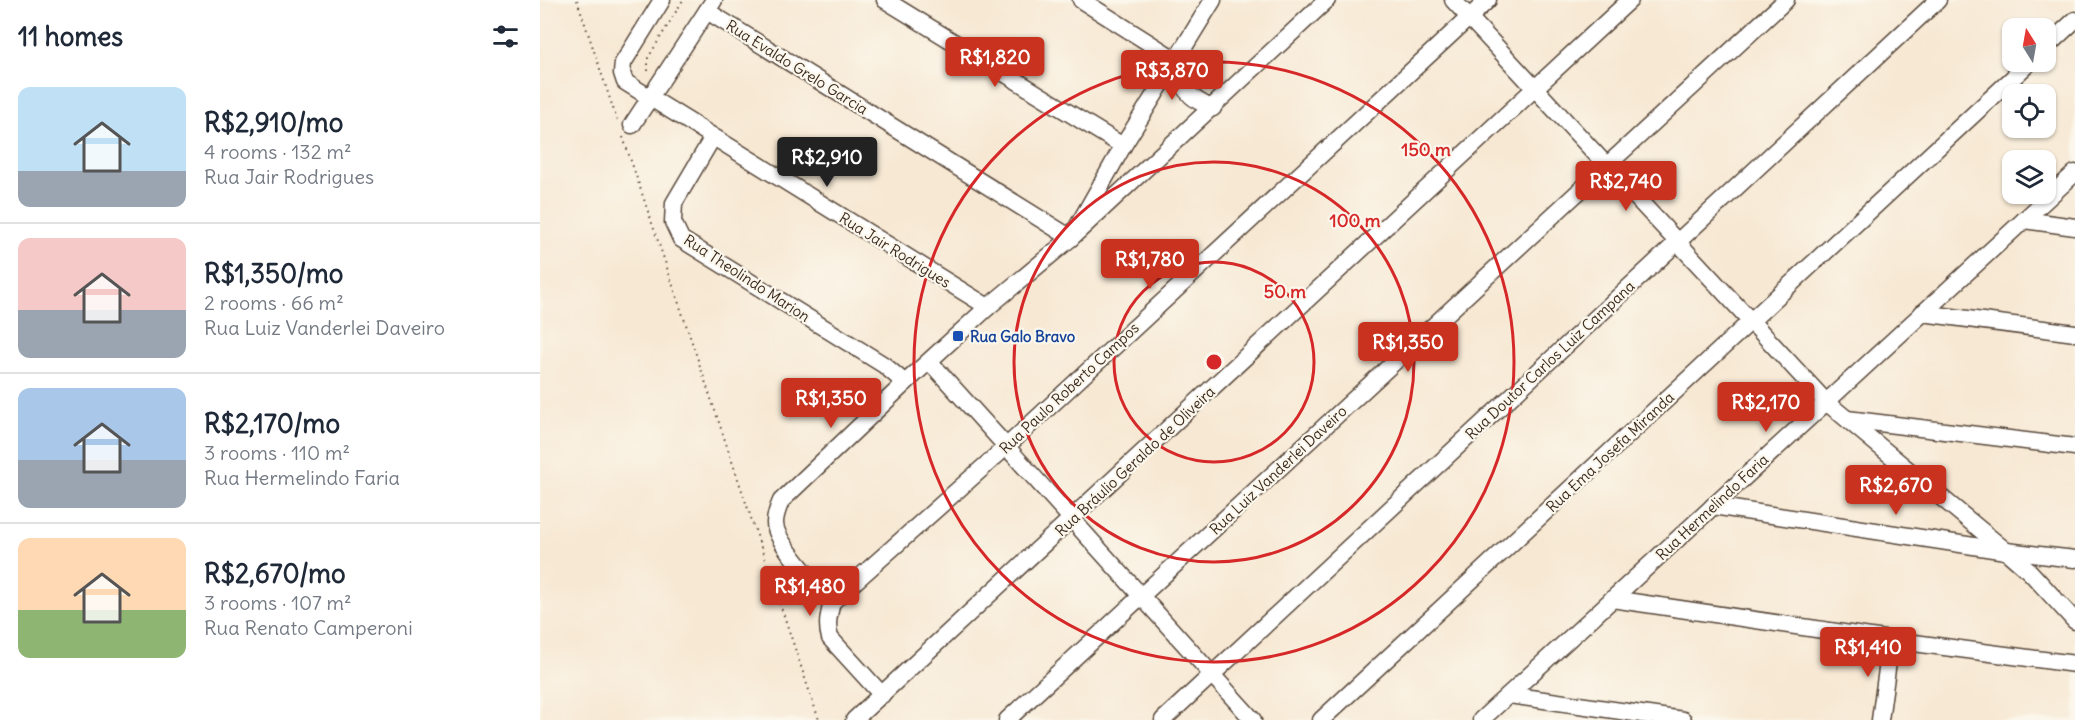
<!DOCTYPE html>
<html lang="en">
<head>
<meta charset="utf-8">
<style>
  :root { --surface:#fff; --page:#f2f2f3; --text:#1f2937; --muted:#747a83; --line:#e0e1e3; --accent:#c8321e }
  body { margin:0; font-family:Delius,sans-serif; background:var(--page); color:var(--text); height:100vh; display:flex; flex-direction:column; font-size:22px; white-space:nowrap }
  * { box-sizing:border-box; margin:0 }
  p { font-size:20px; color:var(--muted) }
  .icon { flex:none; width:33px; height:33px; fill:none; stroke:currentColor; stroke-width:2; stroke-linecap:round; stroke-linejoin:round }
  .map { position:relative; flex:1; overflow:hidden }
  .details { display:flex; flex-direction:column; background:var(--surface); width:540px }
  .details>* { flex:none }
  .needle { width:39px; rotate:349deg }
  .buttons { position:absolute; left:1462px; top:18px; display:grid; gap:12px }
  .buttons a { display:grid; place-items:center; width:54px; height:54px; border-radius:12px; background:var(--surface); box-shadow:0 2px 4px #0004; font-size:30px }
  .price { position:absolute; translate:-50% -51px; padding:0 14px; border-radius:6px; background:var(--accent); color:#fff; font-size:20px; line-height:39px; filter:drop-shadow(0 2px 3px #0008) }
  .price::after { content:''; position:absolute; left:50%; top:36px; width:18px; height:14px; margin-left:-9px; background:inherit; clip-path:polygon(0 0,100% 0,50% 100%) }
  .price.selected { background:#222; color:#fff }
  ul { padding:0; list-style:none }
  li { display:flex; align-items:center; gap:18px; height:150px; padding:0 18px }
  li+li { border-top:2px solid var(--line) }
  li span { display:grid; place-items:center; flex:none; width:168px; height:120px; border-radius:12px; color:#555 }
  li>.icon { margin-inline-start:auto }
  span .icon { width:72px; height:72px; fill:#fffc; stroke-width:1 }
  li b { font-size:26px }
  h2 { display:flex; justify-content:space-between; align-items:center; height:72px; padding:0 18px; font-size:26px }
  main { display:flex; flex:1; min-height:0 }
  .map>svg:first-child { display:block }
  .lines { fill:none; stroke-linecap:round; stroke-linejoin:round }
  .minor-casing { stroke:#574639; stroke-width:19 }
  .path { stroke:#574639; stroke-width:2; stroke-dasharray:1.5 4.5; stroke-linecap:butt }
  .minor { stroke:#fff; stroke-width:16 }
  .ring { fill:none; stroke:#d62828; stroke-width:3 }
  .transit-dot { fill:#1a4fb4; stroke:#fbf7ec; stroke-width:2 }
  .labels { text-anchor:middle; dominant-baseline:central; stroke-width:4.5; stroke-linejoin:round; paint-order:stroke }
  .street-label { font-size:15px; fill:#3b2a1e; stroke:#fbf7ec }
  .transit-label { font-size:15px; font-weight:bold; fill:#164399; stroke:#fbf7ec; text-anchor:start }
  .centre { fill:#d62828; stroke:#fbf7ec; stroke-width:3 }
  .ring-label { font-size:18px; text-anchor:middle; font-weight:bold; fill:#d62828; stroke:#fbf7ec; stroke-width:4.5; stroke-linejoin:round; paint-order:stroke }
</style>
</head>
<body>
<main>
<section class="details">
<h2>11 homes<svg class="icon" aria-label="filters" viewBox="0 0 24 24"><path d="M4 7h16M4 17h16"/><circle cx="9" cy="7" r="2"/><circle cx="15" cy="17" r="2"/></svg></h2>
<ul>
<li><span style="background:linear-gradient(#bfe0f5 70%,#9aa5b1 0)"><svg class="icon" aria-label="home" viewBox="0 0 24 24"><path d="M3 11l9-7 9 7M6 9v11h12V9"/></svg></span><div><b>R$2,910/mo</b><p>4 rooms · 132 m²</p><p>Rua Jair Rodrigues</p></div></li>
<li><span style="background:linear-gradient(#f6c9c9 60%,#9aa5b1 0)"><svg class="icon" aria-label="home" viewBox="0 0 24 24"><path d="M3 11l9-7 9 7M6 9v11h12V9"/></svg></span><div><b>R$1,350/mo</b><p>2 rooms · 66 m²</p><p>Rua Luiz Vanderlei Daveiro</p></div></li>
<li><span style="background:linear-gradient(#a9c7e8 60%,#9aa5b1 0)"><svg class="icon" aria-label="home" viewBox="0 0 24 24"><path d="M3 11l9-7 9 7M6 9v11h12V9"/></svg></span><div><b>R$2,170/mo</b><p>3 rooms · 110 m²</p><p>Rua Hermelindo Faria</p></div></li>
<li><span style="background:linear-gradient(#ffd9b3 60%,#8fb573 0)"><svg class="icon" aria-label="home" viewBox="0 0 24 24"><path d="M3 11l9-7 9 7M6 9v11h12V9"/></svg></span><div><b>R$2,670/mo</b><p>3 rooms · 107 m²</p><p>Rua Renato Camperoni</p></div></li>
</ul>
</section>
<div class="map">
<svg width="1535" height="720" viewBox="0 0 1535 720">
  <rect width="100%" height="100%" fill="#fbf7ec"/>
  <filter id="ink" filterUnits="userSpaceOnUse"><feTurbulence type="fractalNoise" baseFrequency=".0167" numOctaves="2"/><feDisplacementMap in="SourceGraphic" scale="12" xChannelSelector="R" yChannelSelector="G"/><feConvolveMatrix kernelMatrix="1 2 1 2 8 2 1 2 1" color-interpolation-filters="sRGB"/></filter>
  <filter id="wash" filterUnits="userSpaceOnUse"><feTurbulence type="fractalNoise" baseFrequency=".008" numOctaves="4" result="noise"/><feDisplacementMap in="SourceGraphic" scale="24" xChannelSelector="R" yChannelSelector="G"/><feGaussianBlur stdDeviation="1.35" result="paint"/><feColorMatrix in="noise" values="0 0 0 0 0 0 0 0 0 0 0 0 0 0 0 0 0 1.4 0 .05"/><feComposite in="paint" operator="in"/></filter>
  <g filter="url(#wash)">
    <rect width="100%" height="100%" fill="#f7e8d3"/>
  </g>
  <g filter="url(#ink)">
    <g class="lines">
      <defs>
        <g id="minor">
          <path d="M122,0l-39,63 -1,10 3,9 363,225"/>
          <path d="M345,0l238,146"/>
          <path d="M541,0l95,60c2,25 13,40 37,48"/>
          <path d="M913,0l372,401 181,150 24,21 45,49"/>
          <path d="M167,11l364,227 52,-92 90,-146"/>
          <path d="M1506,47l29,-27"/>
          <path d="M92,125l82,-125"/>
          <path d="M173,137l-39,66 -1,19 8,17 203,126 21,18"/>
          <path d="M1484,220l51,7"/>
          <path d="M1382,313l153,20"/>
          <path d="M390,362l323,358"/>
          <path d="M1307,419l228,28"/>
          <path d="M1173,506l293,45 69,8"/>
          <path d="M1072,599l279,41 184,24"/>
          <path d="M292,602l174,-155 482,-447"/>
          <path d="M342,695l-52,-57c-4,-14 -1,-23 2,-36 -14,-16 -57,-59 -57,-79 0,-7 3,-15 6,-22l124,-118 83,-76 83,-69 256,-238"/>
          <path d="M969,695l174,25"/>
          <path d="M314,720l776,-720"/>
          <path d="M467,720l779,-720"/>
          <path d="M623,720l775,-720"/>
          <path d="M781,720l709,-658"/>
          <path d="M941,720l594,-547"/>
          <path d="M1340,720l11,-80"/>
        </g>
      </defs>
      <use href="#minor" class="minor-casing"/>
      <g class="path">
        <path d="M37,0l40,120"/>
        <path d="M108,71v-13l35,-58"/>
        <path d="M83,137l196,583"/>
      </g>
      <use href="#minor" class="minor"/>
    </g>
  </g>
  <g class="ring">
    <circle cx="674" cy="362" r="100"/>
    <circle cx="674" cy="362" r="200"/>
    <circle cx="674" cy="362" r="300"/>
  </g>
  <rect class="transit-dot" x="412" y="330" width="12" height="12" rx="3"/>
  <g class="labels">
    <g class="street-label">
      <text transform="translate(257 67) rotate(32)">Rua Evaldo Grelo Garcia</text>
      <text transform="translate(355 250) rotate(32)">Rua Jair Rodrigues</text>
      <text transform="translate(207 278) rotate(33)">Rua Theolindo Marion</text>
      <text transform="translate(1010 360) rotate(-43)">Rua Doutor Carlos Luiz Campana</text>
      <text transform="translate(529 388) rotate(-43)">Rua Paulo Roberto Campos</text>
      <text transform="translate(1070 452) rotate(-43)">Rua Ema Josefa Miranda</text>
      <text transform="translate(595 461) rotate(-43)">Rua Bráulio Geraldo de Oliveira</text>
      <text transform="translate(738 470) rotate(-43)">Rua Luiz Vanderlei Daveiro</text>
      <text transform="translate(1172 507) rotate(-43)">Rua Hermelindo Faria</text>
    </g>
    <g class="transit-label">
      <text x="430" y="336">Rua Galo Bravo</text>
    </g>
  </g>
  <circle cx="674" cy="362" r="9" class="centre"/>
  <g class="ring-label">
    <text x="886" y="156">150 m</text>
    <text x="815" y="227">100 m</text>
    <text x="745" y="298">50 m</text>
  </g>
</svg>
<div class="buttons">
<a><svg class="needle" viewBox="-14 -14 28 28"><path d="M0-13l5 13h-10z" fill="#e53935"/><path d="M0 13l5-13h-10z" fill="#747a83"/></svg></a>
<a><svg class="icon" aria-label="locate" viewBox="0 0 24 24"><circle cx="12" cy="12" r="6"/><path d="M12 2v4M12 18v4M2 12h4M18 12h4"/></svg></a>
<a><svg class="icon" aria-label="layers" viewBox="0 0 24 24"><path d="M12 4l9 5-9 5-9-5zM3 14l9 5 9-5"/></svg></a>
</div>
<b class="price" style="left:455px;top:88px">R$1,820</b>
<b class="price" style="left:632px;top:101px">R$3,870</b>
<b class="price selected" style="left:287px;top:188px">R$2,910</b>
<b class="price" style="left:1086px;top:212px">R$2,740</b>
<b class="price" style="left:610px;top:290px">R$1,780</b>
<b class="price" style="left:868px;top:373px">R$1,350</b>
<b class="price" style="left:291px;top:429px">R$1,350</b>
<b class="price" style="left:1226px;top:433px">R$2,170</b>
<b class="price" style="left:1356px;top:516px">R$2,670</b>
<b class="price" style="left:270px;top:617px">R$1,480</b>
<b class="price" style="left:1328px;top:678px">R$1,410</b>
</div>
</main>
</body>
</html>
